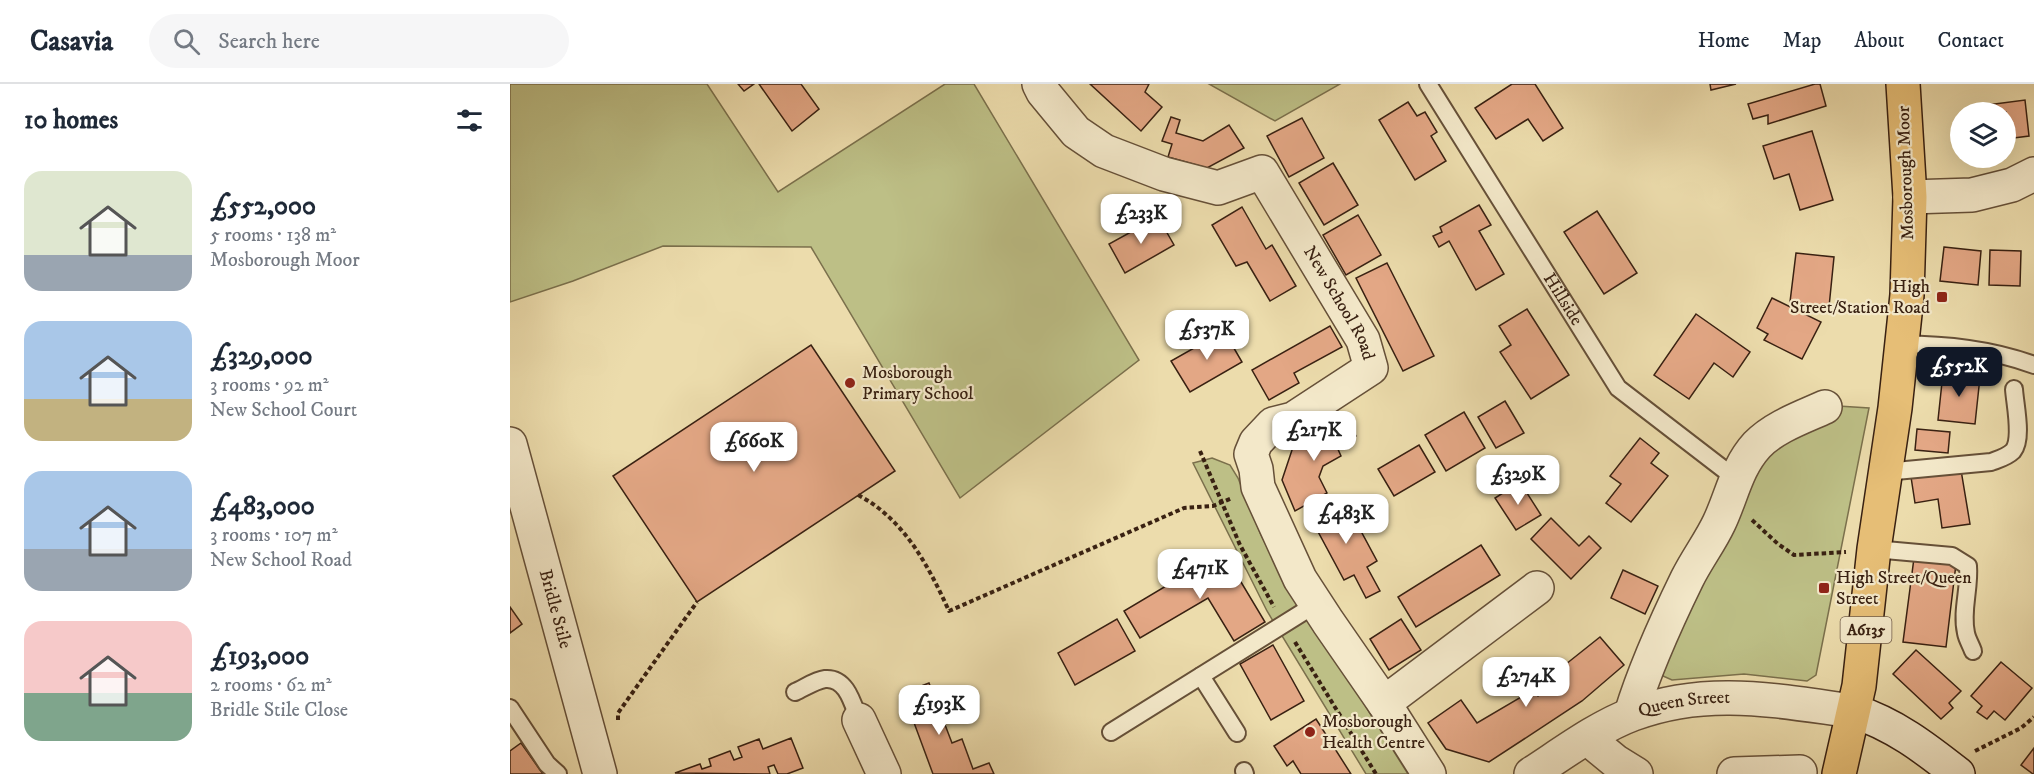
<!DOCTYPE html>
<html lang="en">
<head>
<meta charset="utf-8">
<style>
  :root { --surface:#fff; --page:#f6f6f7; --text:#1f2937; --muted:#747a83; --line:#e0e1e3; --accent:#111827 }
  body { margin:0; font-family:"IM FELL DW Pica",serif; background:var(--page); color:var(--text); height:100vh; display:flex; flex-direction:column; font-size:22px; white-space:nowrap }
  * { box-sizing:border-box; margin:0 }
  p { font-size:20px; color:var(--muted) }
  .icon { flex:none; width:33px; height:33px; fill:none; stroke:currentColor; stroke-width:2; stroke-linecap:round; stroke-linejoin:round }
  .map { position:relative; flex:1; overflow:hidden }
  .drawer { display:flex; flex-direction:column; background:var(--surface); width:510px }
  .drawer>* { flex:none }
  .buttons { position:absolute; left:1440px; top:18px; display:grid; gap:12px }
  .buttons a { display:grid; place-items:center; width:66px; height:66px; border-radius:50%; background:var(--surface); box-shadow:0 6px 24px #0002; font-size:30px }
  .price { position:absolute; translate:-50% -51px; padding:0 14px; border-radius:12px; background:#fff; color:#222; font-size:20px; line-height:39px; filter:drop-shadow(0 2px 3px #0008) }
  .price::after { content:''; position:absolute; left:50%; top:36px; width:18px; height:14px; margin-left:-9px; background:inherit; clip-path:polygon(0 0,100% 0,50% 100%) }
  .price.selected { background:var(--accent); color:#fff }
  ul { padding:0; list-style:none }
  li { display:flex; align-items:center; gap:18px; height:150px; padding:0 24px }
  li span { display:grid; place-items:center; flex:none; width:168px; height:120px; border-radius:18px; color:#555 }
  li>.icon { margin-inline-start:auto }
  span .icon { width:72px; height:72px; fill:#fffc; stroke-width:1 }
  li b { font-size:26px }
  h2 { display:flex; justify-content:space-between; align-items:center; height:72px; padding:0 24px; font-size:26px }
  header { display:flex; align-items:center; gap:36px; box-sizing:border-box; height:84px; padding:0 30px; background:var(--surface); border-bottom:2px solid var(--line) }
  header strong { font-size:28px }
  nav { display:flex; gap:33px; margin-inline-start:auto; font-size:21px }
  .search { width:420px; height:54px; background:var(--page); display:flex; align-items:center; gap:15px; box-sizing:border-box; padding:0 21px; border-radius:33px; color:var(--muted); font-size:22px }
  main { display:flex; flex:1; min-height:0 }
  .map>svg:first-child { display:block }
  .green { fill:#bdbf86; stroke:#7b704c; stroke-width:1.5 }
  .building { fill:#e3a785; stroke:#392112; stroke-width:1.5 }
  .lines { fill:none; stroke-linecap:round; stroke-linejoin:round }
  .service-casing { stroke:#665038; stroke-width:20 }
  .minor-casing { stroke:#665038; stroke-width:36 }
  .secondary-casing { stroke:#392112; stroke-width:36 }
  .primary-casing { stroke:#392112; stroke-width:36 }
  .path { stroke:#392112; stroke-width:4; stroke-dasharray:4.5 3; stroke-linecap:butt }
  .service { stroke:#f3e8c9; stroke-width:16 }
  .minor { stroke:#f3e8c9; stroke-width:33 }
  .secondary { stroke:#f3e8c9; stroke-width:33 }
  .primary { stroke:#e6be76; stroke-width:33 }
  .poi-dot { fill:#8f2418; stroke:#f3e8c9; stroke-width:2 }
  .labels { text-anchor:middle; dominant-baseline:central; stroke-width:4.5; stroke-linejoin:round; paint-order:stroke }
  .shield { fill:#f3e8c9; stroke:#715d49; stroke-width:1.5 }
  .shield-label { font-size:16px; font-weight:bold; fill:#392112 }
  .street-label { font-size:18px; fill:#392112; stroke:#f3e8c9 }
  .poi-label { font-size:18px; fill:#392112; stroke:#f3e8c9; text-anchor:start }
</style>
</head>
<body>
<header>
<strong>Casavia</strong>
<div class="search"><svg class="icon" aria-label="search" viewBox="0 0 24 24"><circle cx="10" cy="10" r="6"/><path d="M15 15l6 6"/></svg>Search here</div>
<nav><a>Home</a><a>Map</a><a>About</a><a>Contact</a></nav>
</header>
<main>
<section class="drawer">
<h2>10 homes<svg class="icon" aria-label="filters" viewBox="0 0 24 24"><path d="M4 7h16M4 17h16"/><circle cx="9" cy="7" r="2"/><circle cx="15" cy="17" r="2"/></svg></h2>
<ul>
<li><span style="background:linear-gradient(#dfe7d0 70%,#9aa5b1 0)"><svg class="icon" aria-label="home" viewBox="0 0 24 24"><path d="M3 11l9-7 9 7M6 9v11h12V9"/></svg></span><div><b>£552,000</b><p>5 rooms · 138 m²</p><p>Mosborough Moor</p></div></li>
<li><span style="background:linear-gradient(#a9c7e8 65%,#c2b280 0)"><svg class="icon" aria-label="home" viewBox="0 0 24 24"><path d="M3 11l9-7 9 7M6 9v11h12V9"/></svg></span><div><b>£329,000</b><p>3 rooms · 92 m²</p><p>New School Court</p></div></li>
<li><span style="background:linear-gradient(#a9c7e8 65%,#9aa5b1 0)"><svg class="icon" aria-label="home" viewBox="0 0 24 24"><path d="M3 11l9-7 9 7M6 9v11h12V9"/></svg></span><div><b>£483,000</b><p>3 rooms · 107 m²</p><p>New School Road</p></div></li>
<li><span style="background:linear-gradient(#f6c9c9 60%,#7fa58c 0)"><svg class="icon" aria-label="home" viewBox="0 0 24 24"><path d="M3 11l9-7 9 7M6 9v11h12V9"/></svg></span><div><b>£193,000</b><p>2 rooms · 62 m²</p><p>Bridle Stile Close</p></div></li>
</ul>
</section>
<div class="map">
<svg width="1524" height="690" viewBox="0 0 1524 690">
  <rect width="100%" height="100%" fill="#ecdcac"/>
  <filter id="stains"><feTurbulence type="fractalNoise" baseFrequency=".00333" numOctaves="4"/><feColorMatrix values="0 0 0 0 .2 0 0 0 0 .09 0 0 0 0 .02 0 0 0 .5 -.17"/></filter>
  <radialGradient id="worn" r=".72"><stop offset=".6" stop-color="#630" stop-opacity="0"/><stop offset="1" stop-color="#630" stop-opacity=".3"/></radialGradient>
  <g class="green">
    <path d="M0,0h197l71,108 167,-108h29l165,276 -179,138 -149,-251 -148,-1 -90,35 -63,21z"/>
    <path d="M699,0h131l-65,37z"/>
    <path d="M1328,322l31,2 -53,267 -9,6 -63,-7 -72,6 -9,-4 1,-10 74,-155 15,-56z"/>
    <path d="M702,374l18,7 8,13 23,57 31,61 25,33 91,145h-42l-99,-163 -74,-148z"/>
  </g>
  <g class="building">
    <path d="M228,0h16l-10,7z"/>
    <path d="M249,0h42l18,25 -27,22z"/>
    <path d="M580,0h59l-4,8 17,15 -21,24z"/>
    <path d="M1002,0h23l28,44 -20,13 -15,-22 -32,20 -21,-31z"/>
    <path d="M1200,0h26l-25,6z"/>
    <path d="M1305,0h5l6,22 -58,18v-9l-15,4 -5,-15z"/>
    <path d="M1515,16l4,36 -23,3v-27h-33l-1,-5z"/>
    <path d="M898,18l9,14 8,-4 12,20 -6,4 15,25 -31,19 -36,-60z"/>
    <path d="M661,33l9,3 -4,13 27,8 26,-16 15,23 -37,20 -39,-11 4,-13 -10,-3z"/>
    <path d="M792,34l22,40 -35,19 -22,-41z"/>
    <path d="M1302,47l21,69 -33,10 -11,-36 -15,5 -11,-33z"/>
    <path d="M823,79l25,42 -34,20 -25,-42z"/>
    <path d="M969,121l12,20 -12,6 25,43 -28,16 -27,-49 -10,6 -6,-11 9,-4 -2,-5z"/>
    <path d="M732,123l24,42 6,-4 24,41 -26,15 -23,-39 -11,4 -24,-41z"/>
    <path d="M1087,127l40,62 -33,21 -40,-62z"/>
    <path d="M848,131l23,40 -35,20 -23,-40z"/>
    <path d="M648,133l16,28 -49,28 -16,-29z"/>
    <path d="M1434,163l37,4 -3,34 -38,-4z"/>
    <path d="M1480,166l31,1 -1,35 -31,-1z"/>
    <path d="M1286,169l38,4 -5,50 -39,-5z"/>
    <path d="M877,179l47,93 -31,15 -47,-93z"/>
    <path d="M1262,214l49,24 -19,37 -38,-19 4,-6 -11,-6z"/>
    <path d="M1017,225l42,66 -38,24 -31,-47 11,-7 -12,-19z"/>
    <path d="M1186,230l54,38 -17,25 -19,-14 -25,36 -35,-24z"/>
    <path d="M820,242l12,21 -48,26 5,10 -30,17 -17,-30z"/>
    <path d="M714,247l18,31 -52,30 -19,-31z"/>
    <path d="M301,261l84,126 -198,131 -84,-126z"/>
    <path d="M1433,289l37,4 -5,47 -37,-4z"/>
    <path d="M995,317l19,32 -28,15 -18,-31z"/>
    <path d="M954,328l21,36 -39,23 -21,-36z"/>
    <path d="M835,331l11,21 -19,11 4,9 -18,10 -4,11 8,16 -32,18 -13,-31 12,-36z"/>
    <path d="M1407,345l33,3 -2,21 -33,-3z"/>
    <path d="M1130,354l19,15 -8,10 17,13 -37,46 -25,-19 15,-19 -11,-8z"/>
    <path d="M909,361l16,27 -41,24 -16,-27z"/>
    <path d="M1451,386l9,54 -28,4 -4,-29 -23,4 -4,-26z"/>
    <path d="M1010,398l21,33 -25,15 -21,-32z"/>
    <path d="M820,417l6,12 12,-6 29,54 -10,6 13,24 -14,7 -12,-23 -10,5 -36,-67z"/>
    <path d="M1041,434l28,28 10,-10 12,12 -30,31 -40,-40z"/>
    <path d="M971,461l19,30 -84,52 -18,-30z"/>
    <path d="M713,468l42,70 -31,19 -26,-43 -68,40 -16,-27z"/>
    <path d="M1404,474l42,6 -10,83 -43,-5z"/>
    <path d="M1113,486l35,16 -13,28 -34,-16z"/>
    <path d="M0,523l12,17 -12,9z"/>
    <path d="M607,535l18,32 -60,34 -17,-32z"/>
    <path d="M891,535l20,31 -32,20 -19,-31z"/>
    <path d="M1090,553l24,28 -42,36 -93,61 -43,-13 -18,-26 33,-23 16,23 56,-33 5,6 23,-18 -5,-6z"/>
    <path d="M763,561l31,56 -33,19 -31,-56z"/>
    <path d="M1406,566l45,41 -12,12 4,5 -12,11 -48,-45z"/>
    <path d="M1491,578l31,26 -27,32 -11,-9 -7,8 -10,-7 5,-6 -11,-10z"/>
    <path d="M419,599l23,60 10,-4 11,30 16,-6 5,11h-61l-30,-81z"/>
    <path d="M806,635l35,55h-50l-8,-13 -6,5 -13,-20z"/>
    <path d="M281,654l12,30 -16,6h-9l-4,-9 -6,2 2,7 -95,-1 25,-9 2,5 9,-3 -2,-7 21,-8 4,9 8,-3 -4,-10 21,-8 4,10z"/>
    <path d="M11,659l22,31h-33v-23z"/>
    <path d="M1524,664v26h-1l-12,-9z"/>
  </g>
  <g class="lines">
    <defs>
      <g id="service">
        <path id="s1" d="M918,0l190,304 117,90"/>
        <path d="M1391,260c45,1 90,5 133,21"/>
        <path d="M1375,388l106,-10c8,-3 16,-5 22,-11 10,-12 2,-46 1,-62"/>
        <path d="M1364,465l78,7 16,10c2,22 -7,45 -2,67 1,6 5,12 7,18"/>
        <path d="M691,592l36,57"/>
        <path d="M285,608c9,-4 21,-12 30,-13 22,-2 28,26 34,41"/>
        <path d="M0,624l37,56 11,10"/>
        <path d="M601,648l205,-128"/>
        <path d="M734,687l1,3"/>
      </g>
      <g id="minor">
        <path id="s2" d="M529,0l4,8 33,40 28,19 60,23 54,14 44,-16 101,168 8,28 -78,51 -20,5 -17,18 -5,12 5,15 2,18 42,92 28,43 56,81 45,71"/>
        <path d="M1400,113l62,-2 40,-10 22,-11"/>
        <path id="s3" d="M0,360l90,330"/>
        <path d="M874,619l153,-115"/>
        <path d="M1121,630c14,-46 35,-92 56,-135 10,-20 23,-37 32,-56 13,-27 17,-55 38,-78 17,-18 46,-28 68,-38"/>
        <path d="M349,636l25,54"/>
        <path d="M1077,654l28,23 21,13"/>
        <path id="s4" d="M1021,690c31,-20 67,-47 102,-60 75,-28 144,-13 220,-3"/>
        <path d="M1224,690l66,-2"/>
      </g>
      <path id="secondary" d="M1343,627c41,13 72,37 105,63"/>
      <path id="primary" d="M1329,690l20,-88 15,-137 21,-141 12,-113 3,-98 -7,-113"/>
    </defs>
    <use href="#service" class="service-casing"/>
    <use href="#minor" class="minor-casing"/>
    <use href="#secondary" class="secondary-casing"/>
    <use href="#primary" class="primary-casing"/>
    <g class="path">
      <path d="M690,367l40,94 34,62"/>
      <path d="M348,411c46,24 70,70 91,116l235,-103 29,-2 19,-8"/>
      <path d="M1242,436l26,24 16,11 52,-3"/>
      <path d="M785,558l81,132"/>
      <path d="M108,636v-7l79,-111"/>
      <path d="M1465,667l46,-23 13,-11"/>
    </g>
    <use href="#service" class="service"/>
    <use href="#minor" class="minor"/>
    <use href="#secondary" class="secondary"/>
    <use href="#primary" class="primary"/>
  </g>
  <g class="poi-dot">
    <rect x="1426" y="207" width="12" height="12" rx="3"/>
    <circle cx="340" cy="299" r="6"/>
    <rect x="1308" y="498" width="12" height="12" rx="3"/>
    <circle cx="800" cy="648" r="6"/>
  </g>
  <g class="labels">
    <rect class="shield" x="1330.5" y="533" width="51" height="26" rx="4.5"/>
    <g class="shield-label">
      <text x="1356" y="546">A6135</text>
    </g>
    <g class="street-label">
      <text transform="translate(1396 89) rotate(-92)">Mosborough Moor</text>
      <text stroke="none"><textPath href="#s1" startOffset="254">Hillside</textPath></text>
      <text stroke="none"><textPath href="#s2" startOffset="414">New School Road</textPath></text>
      <text stroke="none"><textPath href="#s3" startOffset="171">Bridle Stile</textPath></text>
      <text stroke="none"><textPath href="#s4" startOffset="171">Queen Street</textPath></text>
    </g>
    <g class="poi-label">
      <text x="1420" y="203" text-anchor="end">High<tspan x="1420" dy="21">Street/Station Road</tspan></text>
      <text x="352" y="289">Mosborough<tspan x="352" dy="21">Primary School</tspan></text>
      <text x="1326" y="494">High Street/Queen<tspan x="1326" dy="21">Street</tspan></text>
      <text x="812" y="638">Mosborough<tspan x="812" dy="21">Health Centre</tspan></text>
    </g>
  </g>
  <rect width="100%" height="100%" filter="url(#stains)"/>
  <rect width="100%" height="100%" fill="url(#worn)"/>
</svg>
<div class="buttons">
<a><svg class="icon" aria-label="layers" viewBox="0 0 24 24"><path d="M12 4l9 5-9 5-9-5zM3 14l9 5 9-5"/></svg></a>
</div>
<b class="price" style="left:631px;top:161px">£233K</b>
<b class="price" style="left:697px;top:277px">£537K</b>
<b class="price selected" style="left:1449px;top:314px">£552K</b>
<b class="price" style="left:804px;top:378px">£217K</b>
<b class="price" style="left:244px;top:389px">£660K</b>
<b class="price" style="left:1008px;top:422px">£329K</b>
<b class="price" style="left:836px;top:461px">£483K</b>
<b class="price" style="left:690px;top:516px">£471K</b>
<b class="price" style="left:1016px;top:624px">£274K</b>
<b class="price" style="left:429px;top:652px">£193K</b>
</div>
</main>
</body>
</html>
